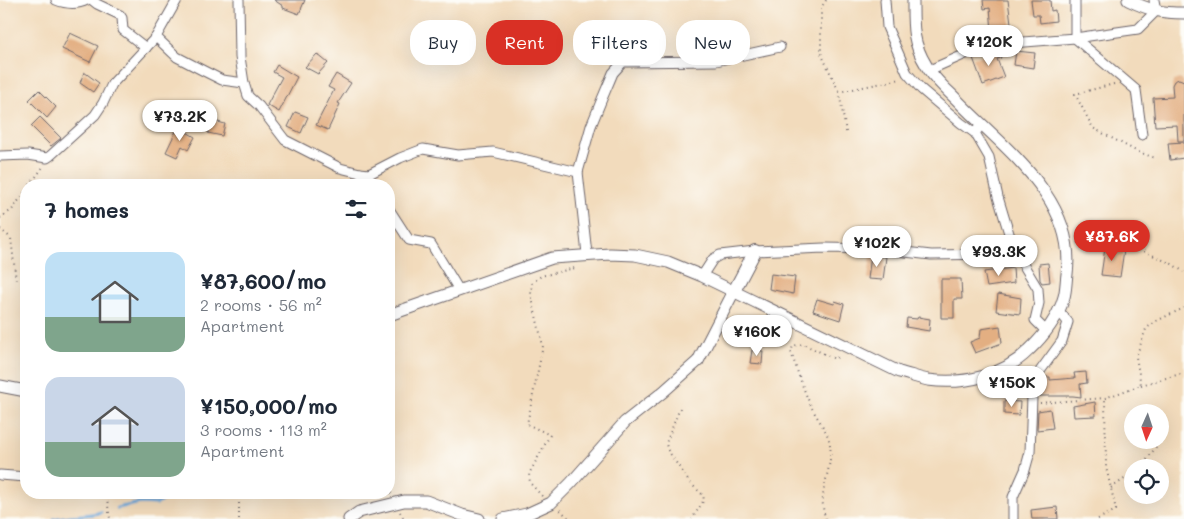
<!DOCTYPE html>
<html lang="en">
<head>
<meta charset="utf-8">
<style>
  :root { --surface:#fff; --page:#f2f2f3; --text:#1f2937; --muted:#747a83; --accent:#d93025 }
  body { margin:0; font-family:Mali,sans-serif; background:var(--page); color:var(--text); height:100vh; display:flex; flex-direction:column; font-size:19px; white-space:nowrap }
  * { box-sizing:border-box; margin:0 }
  p { font-size:16px; color:var(--muted) }
  .icon { flex:none; width:28px; height:28px; fill:none; stroke:currentColor; stroke-width:2; stroke-linecap:round; stroke-linejoin:round }
  .map { position:relative; flex:1; overflow:hidden }
  .side { position:absolute; left:20px; top:179px; width:375px; height:320px; display:flex; flex-direction:column; background:var(--surface); border-radius:20px; box-shadow:0 5px 20px #0002 }
  .side>* { flex:none }
  .banner { position:absolute; left:410px; top:20px; width:475px; height:45px; display:flex; gap:10px }
  .needle { width:32px; rotate:183deg }
  .tools { position:absolute; left:1124px; top:404px; display:grid; gap:10px }
  .tools a { display:grid; place-items:center; width:45px; height:45px; border-radius:50%; background:var(--surface); box-shadow:0 5px 20px #0002; font-size:25px }
  .price { position:absolute; translate:-50% -42px; padding:0 11px; border-radius:18px; background:#fff; color:#222; font-size:16px; line-height:32px; filter:drop-shadow(0 1px 2px #0008) }
  .price::after { content:''; position:absolute; left:50%; top:30px; width:15px; height:11px; margin-left:-8px; background:inherit; clip-path:polygon(0 0,100% 0,50% 100%) }
  .price.on { background:var(--accent); color:#fff }
  ul { padding:0; list-style:none }
  li { display:flex; align-items:center; gap:15px; height:125px; padding:0 25px }
  li span { display:grid; place-items:center; flex:none; width:140px; height:100px; border-radius:15px; color:#555 }
  li>.icon { margin-inline-start:auto }
  span .icon { width:60px; height:60px; fill:#fffc; stroke-width:1 }
  li b { font-size:21px }
  h2 { display:flex; justify-content:space-between; align-items:center; height:60px; padding:0 25px; font-size:21px }
  .chip { padding:0 18px; border-radius:20px; background:var(--surface); box-shadow:0 5px 20px #0002; font-size:18px; line-height:45px }
  .chip.on { background:var(--accent); color:#fff }
  .map>svg:first-child { display:block }
  .lines { fill:none; stroke-linecap:round; stroke-linejoin:round }
  .stream { stroke:#6caade; stroke-width:3 }
  .building { fill:#e3af82 }
  .minor-casing { stroke:#6b6368; stroke-width:11 }
  .tertiary-casing { stroke:#6b6368; stroke-width:13 }
  .secondary-casing { stroke:#6b6368; stroke-width:14 }
  .path { stroke:#6b6368; stroke-width:2; stroke-dasharray:1 4; stroke-linecap:butt }
  .minor { stroke:#fff; stroke-width:9 }
  .tertiary { stroke:#fff; stroke-width:11 }
  .secondary { stroke:#fff; stroke-width:12 }
</style>
</head>
<body>
<div class="map">
<svg width="1184" height="519" viewBox="0 0 1184 519">
  <rect width="100%" height="100%" fill="#fdfcf7"/>
  <filter id="ink" filterUnits="userSpaceOnUse"><feTurbulence type="fractalNoise" baseFrequency=".02" numOctaves="2"/><feDisplacementMap in="SourceGraphic" scale="10" xChannelSelector="R" yChannelSelector="G"/><feConvolveMatrix kernelMatrix="1 2 1 2 8 2 1 2 1" color-interpolation-filters="sRGB"/></filter>
  <filter id="wash" filterUnits="userSpaceOnUse"><feTurbulence type="fractalNoise" baseFrequency=".0096" numOctaves="4" result="noise"/><feDisplacementMap in="SourceGraphic" scale="20" xChannelSelector="R" yChannelSelector="G"/><feGaussianBlur stdDeviation="1.12" result="paint"/><feColorMatrix in="noise" values="0 0 0 0 0 0 0 0 0 0 0 0 0 0 0 0 0 1.4 0 .05"/><feComposite in="paint" operator="in"/></filter>
  <g filter="url(#wash)">
    <rect width="100%" height="100%" fill="#f2dbbc"/>
    <g class="lines">
      <g class="stream">
        <path d="M231,492v1"/>
        <path d="M117,508l24,-5 16,1 18,-12"/>
        <path d="M54,519c16,-5 32,-2 47,-7"/>
      </g>
    </g>
    <g id="blocks">
      <g class="building">
        <path d="M274,0h31l-6,14 -16,-6v-2z"/>
        <path d="M983,0h25l4,31h-20l-2,-23 -6,1z"/>
        <path d="M1031,0h19l1,11 4,-1 1,11 -16,2 -1,-8h-6z"/>
        <path d="M70,33l28,13 -8,16 -28,-13z"/>
        <path d="M998,51l3,7 -4,1 7,18 -21,8 -10,-27z"/>
        <path d="M1016,51l19,2 -2,15 -19,-3z"/>
        <path d="M317,54l11,9 -10,11 -13,-7z"/>
        <path d="M277,65l20,12 -18,35 -12,-7 15,-28 -9,-5z"/>
        <path d="M84,72l15,11 -6,9 -13,-9z"/>
        <path d="M336,74l15,9 -13,20 2,1 -12,26 -12,-5 18,-35 -6,-3z"/>
        <path d="M1179,79l5,2v60h-6l-1,-16 -22,1 -2,-28 20,-1 -1,-12 2,-4z"/>
        <path d="M39,90l17,17 -9,11 -18,-18z"/>
        <path d="M295,112l13,5 -7,16 -13,-6z"/>
        <path d="M40,117l21,21 -10,8 -20,-20z"/>
        <path d="M211,120l14,4 -3,12 -14,-3z"/>
        <path d="M178,127l17,10 -7,13 -6,-4 -5,11 -11,-5z"/>
        <path d="M1184,142v16l-14,2 -2,-17z"/>
        <path d="M1105,248l19,2 -4,27 -19,-2z"/>
        <path d="M871,255l15,2 -3,23 -15,-1z"/>
        <path d="M1048,263l2,19 -8,1 -2,-3 -1,-16z"/>
        <path d="M1013,268l1,15 -27,4 -3,-15z"/>
        <path d="M771,274l24,3 -2,17 -24,-5z"/>
        <path d="M941,279h20l1,20h-8v19h-13z"/>
        <path d="M998,294l23,4 -1,16 -24,-3z"/>
        <path d="M817,299l17,5 1,-3 9,3 -4,16 -27,-9z"/>
        <path d="M918,317l12,2 -1,12 -23,-4 1,-9 10,1z"/>
        <path d="M1000,326l2,17 -27,10 -5,-11 10,-4 1,-9z"/>
        <path d="M752,350l11,1 -1,13 -12,-1z"/>
        <path d="M1086,372l1,11 -7,1 1,13 -8,-1h-34l2,-16 3,-3h6v3l25,-2 -1,-5z"/>
        <path d="M1004,401l16,1 -1,13 -15,-1z"/>
        <path d="M1095,402l1,14 -22,1 -1,-11z"/>
        <path d="M1050,409l3,19 -16,2 1,-19z"/>
        <path d="M1057,507l1,12h-26l-1,-9z"/>
      </g>
    </g>
  </g>
  <g filter="url(#ink)">
    <use href="#blocks" fill-opacity="0" stroke="#6b6368" stroke-width="1"/>
    <g class="lines">
      <defs>
        <g id="minor">
          <path d="M56,0c10,4 21,5 31,0"/>
          <path d="M92,0l5,4 23,11 2,3 1,12 23,18"/>
          <path d="M239,0l1,57 4,26"/>
          <path d="M885,0l2,27 20,46 14,16 40,34 14,10"/>
          <path d="M156,37l21,20 27,14 18,9 22,3 4,13 11,10 26,34 55,28 20,5 9,1 31,-16 23,-9 35,6 35,-3 85,20"/>
          <path d="M931,72l3,-4 43,-19 22,-5 76,-6v-38"/>
          <path d="M1142,135l-6,-45 -61,-52 63,-9 18,-18 -2,-11"/>
          <path d="M0,156l28,-1 19,3 3,-2 45,-41 8,-12 9,-19 44,-47 21,-37"/>
          <path d="M360,173l9,12"/>
          <path d="M389,209l20,31 22,4 28,46"/>
          <path d="M1007,249l11,7 20,33 1,14 -4,17 11,11"/>
          <path d="M587,254l-9,-82 13,-46 11,-27 11,-26 10,-11 93,-1 64,-14"/>
          <path d="M702,276l11,-17 7,-4 35,-4 69,-3 55,1 52,6 67,-1 9,-5 4,-9 -13,-43 -9,-40 -14,-24 6,-8"/>
          <path d="M0,475l26,2"/>
          <path d="M1013,519v-22l12,-27 5,-18 2,-55 3,-19 27,-37 6,-19 -10,-12"/>
        </g>
        <g id="tertiary">
          <path d="M1128,0c21,10 33,13 56,13"/>
          <path d="M389,315l163,-57 58,-4 25,1 33,7 34,14 197,96c9,2 19,6 29,8 36,5 75,-4 101,-30 15,-14 30,-34 35,-53 2,-7 2,-16 3,-23 10,-76 -65,-127 -111,-175 -10,-10 -23,-21 -30,-34 -14,-23 -13,-39 -13,-65"/>
          <path d="M0,386l26,5"/>
          <path d="M349,519l10,-7 45,-11h22l36,14 17,4"/>
          <path d="M503,519l24,-5 24,-11 20,-20 54,-61 38,-30 35,-31 36,-70"/>
        </g>
        <path id="secondary" d="M734,291l21,-40"/>
      </defs>
      <use href="#minor" class="minor-casing"/>
      <use href="#tertiary" class="tertiary-casing"/>
      <use href="#secondary" class="secondary-casing"/>
      <g class="path">
        <path d="M826,0l-5,8v45l18,39"/>
        <path d="M1114,84l-39,10 18,34 43,23 19,7"/>
        <path d="M846,132l-7,-40 62,-13"/>
        <path d="M30,185l13,-18"/>
        <path d="M0,218l12,-8 14,-20"/>
        <path d="M0,229l11,9 5,42"/>
        <path d="M1077,243l14,-4 28,1 53,24 12,8"/>
        <path d="M1141,385l43,-12"/>
        <path d="M1040,403l65,-5 36,-13 -5,-28 10,-28 8,-7 30,-14"/>
        <path d="M680,408l-14,35 1,6 22,33 14,13 1,5 -12,19"/>
        <path d="M1141,468l17,-24"/>
        <path d="M389,488l3,7"/>
        <path d="M1111,488l21,-14"/>
        <path d="M106,492l4,27"/>
        <path d="M542,496l-12,-13 -1,-9 21,-39 -23,-11 16,-78 -12,-52 1,-11 9,-7 34,-8"/>
        <path d="M560,510l10,9"/>
        <path d="M400,512l4,7"/>
        <path d="M239,519v-21l2,-6"/>
        <path d="M826,519c-11,-27 10,-52 3,-79 -1,-7 -14,-25 -18,-34 -8,-17 -14,-36 -20,-54l2,-6 10,-2 32,15 5,-4"/>
        <path d="M1098,519l18,-9 -10,-43 -1,-69"/>
      </g>
      <use href="#minor" class="minor"/>
      <use href="#tertiary" class="tertiary"/>
      <use href="#secondary" class="secondary"/>
    </g>
  </g>
</svg>
<div class="tools">
<a><svg class="needle" viewBox="-14 -14 28 28"><path d="M0-13l5 13h-10z" fill="#e53935"/><path d="M0 13l5-13h-10z" fill="#747a83"/></svg></a>
<a><svg class="icon" aria-label="locate" viewBox="0 0 24 24"><circle cx="12" cy="12" r="6"/><path d="M12 2v4M12 18v4M2 12h4M18 12h4"/></svg></a>
</div>
<b class="price" style="left:989px;top:67px">¥120K</b>
<b class="price" style="left:180px;top:142px">¥73.2K</b>
<b class="price on" style="left:1112px;top:262px">¥87.6K</b>
<b class="price" style="left:877px;top:268px">¥102K</b>
<b class="price" style="left:999px;top:277px">¥93.3K</b>
<b class="price" style="left:757px;top:357px">¥160K</b>
<b class="price" style="left:1012px;top:408px">¥150K</b>
<div class="banner">
<a class="chip">Buy</a>
<a class="chip on">Rent</a>
<a class="chip">Filters</a>
<a class="chip">New</a>
</div>
<section class="side">
<h2>7 homes<svg class="icon" aria-label="filters" viewBox="0 0 24 24"><path d="M4 7h16M4 17h16"/><circle cx="9" cy="7" r="2"/><circle cx="15" cy="17" r="2"/></svg></h2>
<ul>
<li><span style="background:linear-gradient(#bfe0f5 65%,#7fa58c 0)"><svg class="icon" aria-label="home" viewBox="0 0 24 24"><path d="M3 11l9-7 9 7M6 9v11h12V9"/></svg></span><div><b>¥87,600/mo</b><p>2 rooms · 56 m²</p><p>Apartment</p></div></li>
<li><span style="background:linear-gradient(#c9d6e8 65%,#7fa58c 0)"><svg class="icon" aria-label="home" viewBox="0 0 24 24"><path d="M3 11l9-7 9 7M6 9v11h12V9"/></svg></span><div><b>¥150,000/mo</b><p>3 rooms · 113 m²</p><p>Apartment</p></div></li>
</ul>
</section>
</div>
</body>
</html>
